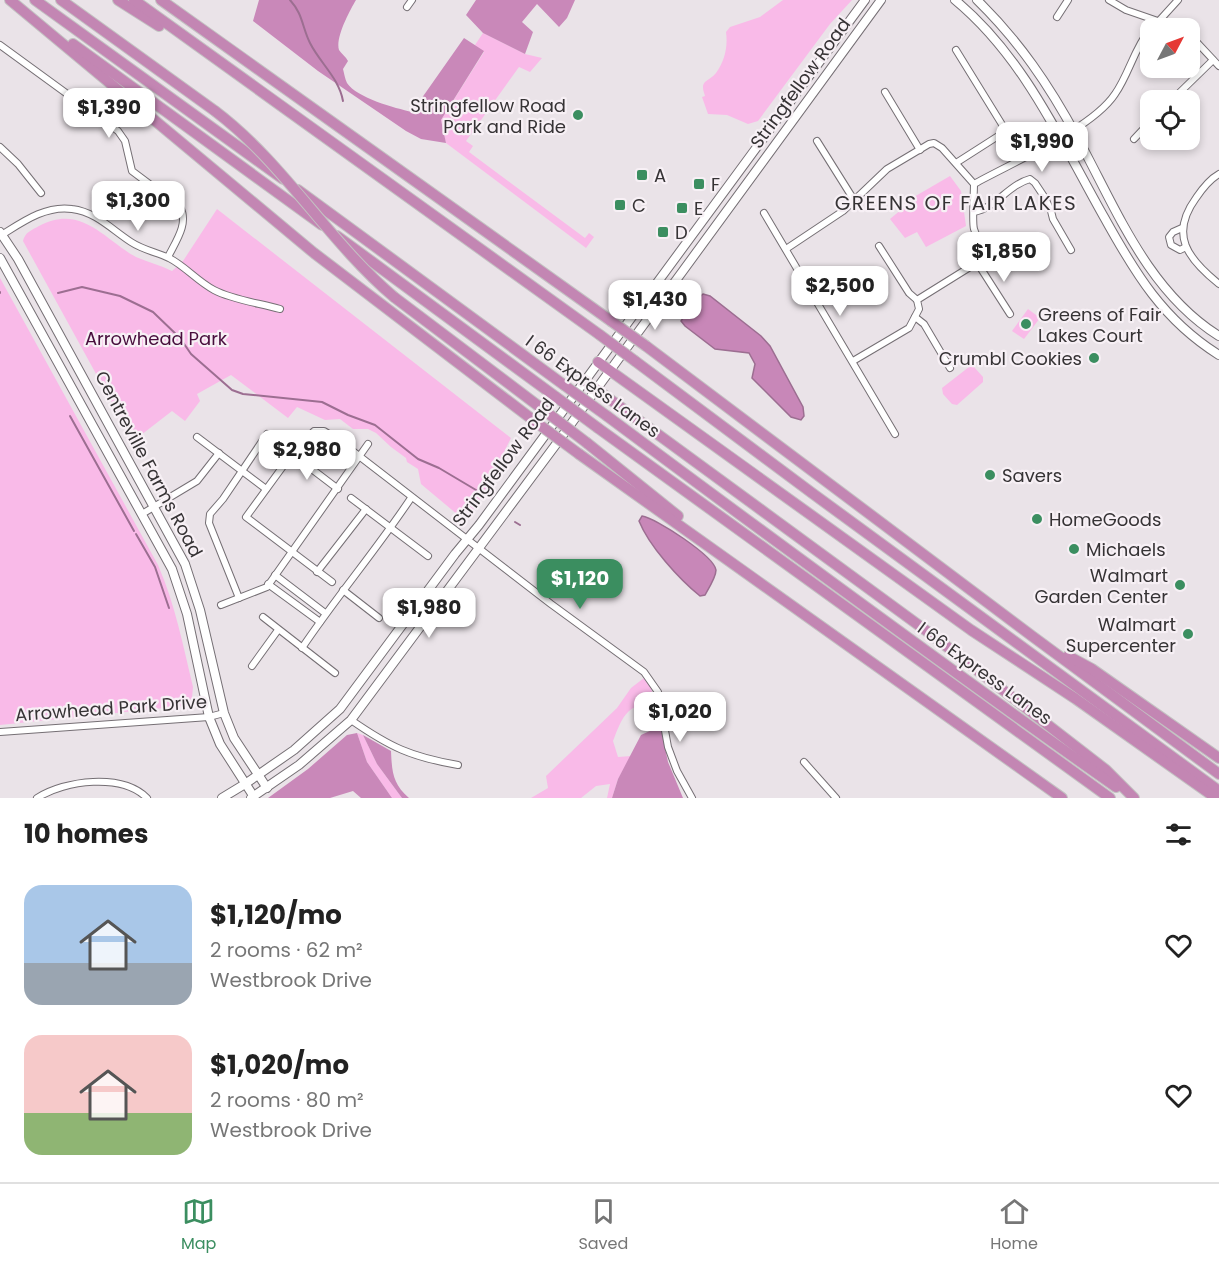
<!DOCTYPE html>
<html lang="en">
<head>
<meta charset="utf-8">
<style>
  :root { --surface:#fff; --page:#f6f6f6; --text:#222; --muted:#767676; --line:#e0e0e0; --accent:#3b8e60 }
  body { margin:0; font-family:Poppins,sans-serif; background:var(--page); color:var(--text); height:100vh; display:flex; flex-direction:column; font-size:22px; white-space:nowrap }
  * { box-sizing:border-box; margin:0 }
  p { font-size:20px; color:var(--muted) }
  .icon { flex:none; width:33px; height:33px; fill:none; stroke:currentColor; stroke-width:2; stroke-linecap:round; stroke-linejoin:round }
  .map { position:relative; height:798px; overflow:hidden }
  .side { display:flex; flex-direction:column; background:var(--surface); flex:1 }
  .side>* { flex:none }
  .needle { width:39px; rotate:49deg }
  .fabs { position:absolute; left:1140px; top:18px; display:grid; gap:12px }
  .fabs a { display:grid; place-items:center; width:60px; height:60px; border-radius:12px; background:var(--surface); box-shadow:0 3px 9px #0003; font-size:30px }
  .price { position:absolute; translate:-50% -51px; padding:0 14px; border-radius:12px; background:#fff; color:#222; font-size:20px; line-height:39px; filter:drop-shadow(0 2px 3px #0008) }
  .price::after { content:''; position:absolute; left:50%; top:36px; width:18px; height:14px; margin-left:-9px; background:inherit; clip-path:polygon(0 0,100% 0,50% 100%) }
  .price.selected { background:var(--accent); color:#fff }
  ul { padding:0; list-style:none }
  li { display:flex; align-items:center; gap:18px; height:150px; padding:0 24px }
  li span { display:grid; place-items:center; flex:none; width:168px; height:120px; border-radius:18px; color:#555 }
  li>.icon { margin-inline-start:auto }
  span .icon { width:72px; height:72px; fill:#fffc; stroke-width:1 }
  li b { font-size:26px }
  h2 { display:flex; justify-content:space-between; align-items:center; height:72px; padding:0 24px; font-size:26px }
  .dock { display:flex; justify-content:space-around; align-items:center; height:84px; border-top:2px solid var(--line); background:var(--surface); font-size:16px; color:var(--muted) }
  .dock a { display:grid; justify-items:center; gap:3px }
  .dock .selected { color:var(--accent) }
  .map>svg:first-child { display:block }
  .green { fill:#f9bae8 }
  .forest { fill:#c988b9 }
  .water { fill:#c887b8; stroke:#9c6e91; stroke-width:1.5 }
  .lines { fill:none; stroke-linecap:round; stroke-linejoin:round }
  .stream { stroke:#9c6e91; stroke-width:2 }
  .street-casing { stroke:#756f74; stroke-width:8 }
  .secondary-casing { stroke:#756f74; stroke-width:10 }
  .highway-casing { stroke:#c3c2c2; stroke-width:12 }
  .street { stroke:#fff; stroke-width:6 }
  .secondary { stroke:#fff; stroke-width:8 }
  .highway { stroke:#c386b3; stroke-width:10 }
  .highway-bridge-casing { stroke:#c3c2c2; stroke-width:12; stroke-linecap:butt }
  .highway-bridge { stroke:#c386b3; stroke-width:10 }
  .poi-dot { fill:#3b8e60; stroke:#f7f0f5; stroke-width:2 }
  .labels { text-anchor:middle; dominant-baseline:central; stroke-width:4.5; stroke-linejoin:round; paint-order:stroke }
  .street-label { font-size:18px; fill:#363335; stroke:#f7f0f5 }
  .poi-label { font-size:18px; fill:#363335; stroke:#f7f0f5; text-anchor:start }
  .park-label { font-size:18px; fill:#480e3d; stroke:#f7f0f5 }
  .neighbourhood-label { font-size:20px; letter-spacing:1.5px; fill:#363335; stroke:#f7f0f5 }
</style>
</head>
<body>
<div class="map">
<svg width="1219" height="798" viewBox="0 0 1219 798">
  <rect width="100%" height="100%" fill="#eae3e8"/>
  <g class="green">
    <path d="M783,0h69l-22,24 -72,97 -10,3 -21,-9 -19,-1 -6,-17 3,-1c-1,-4 -4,-10 0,-14 3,-3 8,-5 11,-9 9,-12 12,-27 10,-41l4,-5 30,-10z"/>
    <path d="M483,33l42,21 17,4 -12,14 -11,-5 -53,74 7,5 -4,6 116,86 4,-5 5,4 -8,11 -140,-105 -5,-23 43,-68 -9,-7z"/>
    <path d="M950,176l11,15 5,35 -40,21 -9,-15 -12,6 -15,-19 18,-15 -1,-3z"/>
    <path d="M217,209l294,229 -32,64 -12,16 -9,-3 -37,-31 -3,-15 -11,-7 -1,-4 -15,-11 -15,-14 -8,-4h-15l-13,-10 -15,1 -28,-13 -9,11 -57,-43 -34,19 3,7 -15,20 -13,-10 -31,24 -13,-3 -105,-191c2,-9 9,-11 16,-15 42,-23 66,14 97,31 12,5 24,8 36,14l11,-10z"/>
    <path d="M0,278l158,287c17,39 25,80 35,122l-1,11 -9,8 -183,19z"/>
    <path d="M1028,309l12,9 -16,21 -12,-8z"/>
    <path d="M969,367h5l9,10v5l-26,23 -5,-1 -9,-10 -1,-6z"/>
    <path d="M644,678l6,7 3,10c-6,9 -16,9 -24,16 -8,7 -12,20 -16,30l5,16 13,-1 -13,23 -6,19h-5l3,-14 -14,2 -15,12h-50l17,-10 -2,-12 71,-68 14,-20z"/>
    <path d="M357,733l6,2 14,29 25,34h-10l-25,-36z"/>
  </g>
  <g class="forest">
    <path d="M259,0h97c-6,10 -21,38 -17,50 2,3 7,7 9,11l-5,8c1,4 2,10 4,14 10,15 48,25 65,29l52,-74 20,13 -43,69 5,23 -25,-4 -15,-8 -88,-60 -65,-50z"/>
    <path d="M476,0h99l-8,18 -8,9 -22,-23 -15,18 11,10 -8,22 -42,-21 -17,-18z"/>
    <path d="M661,729l7,33 15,36h-71l6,-19 23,-44 11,-5z"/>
    <path d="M357,733l10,29 25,36h-31l-8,-7 -23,7h-62l40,-29 39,-34z"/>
    <path d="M363,735l28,16c1,22 2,33 18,47h-7l-25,-34z"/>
  </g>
  <g class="water">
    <path d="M703,294l7,2 51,40 9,10 33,61 1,9 -3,4 -10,-3 -39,-39 3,-14 -6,-11 -34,-4 -30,-23 -4,-5 13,-19z"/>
    <path d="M642,516c14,2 72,40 74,54 0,7 -7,18 -11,25l-5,1c-21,-17 -51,-50 -61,-75z"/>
  </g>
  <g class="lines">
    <g class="stream">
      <path d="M290,0c13,14 12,27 20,43 10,20 29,35 33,58"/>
      <path d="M0,292v1"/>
      <path d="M58,293l24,-6 38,9 33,16 27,26 11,16 41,36 11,4 79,8 26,13 27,10 43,34 21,9 37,22"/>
      <path d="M70,416l64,115"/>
      <path d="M515,522l5,3"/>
      <path d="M136,534l19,33 14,41"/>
    </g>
    <defs>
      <g id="street">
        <path d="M1109,0l17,10 52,18"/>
        <path d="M407,7l5,-7"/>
        <path d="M1057,17l11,-17"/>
        <path d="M1158,22l20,-22"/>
        <path d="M1190,35l29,31"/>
        <path d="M0,45l118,86 7,10 7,30 48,36c9,16 -4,34 -12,50"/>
        <path d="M885,92l35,58"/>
        <path d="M1172,100l41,-40"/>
        <path d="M1134,139l16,-17"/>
        <path d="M817,141l37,59"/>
        <path d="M0,147l18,17 23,29"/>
        <path d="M956,163l50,-32 -50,-81"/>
        <path d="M1219,174c-9,5 -17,15 -23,24 -27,37 -8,61 23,86"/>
        <path d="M974,184c37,-21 118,-55 141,-90 14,-20 19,-45 35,-65"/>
        <path d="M974,212c22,-4 34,-27 56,-33l5,4 10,15 6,13 2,8 18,31"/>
        <path d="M764,213l131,221"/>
        <path d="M1182,228l-9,4 -4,5 2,8 9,5 6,-3"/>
        <path d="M0,236c21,-13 45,-31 72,-27 24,3 39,20 59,33 12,8 25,10 38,16 16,8 28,23 45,32 19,10 45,13 66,19"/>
        <path d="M879,246l30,47 8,7"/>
        <path d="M786,249l57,-38 44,-42 42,-25 5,-1 8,5 32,36"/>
        <path d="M978,264l32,50"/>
        <path d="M915,317l9,7 26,44"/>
        <path d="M853,361l56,-33 10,-19 -2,-9 53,-33 8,-3c12,-23 1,-16 -4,-35 -2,-7 0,-36 0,-45"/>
        <path d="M197,437l69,52"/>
        <path d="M292,454l46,35"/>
        <path d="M351,498l77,58"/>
        <path d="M142,514l55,-33 22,-28"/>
        <path d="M317,572l49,-63"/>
        <path d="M275,575l50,38"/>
        <path d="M332,582l-86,-65 46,-63 22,-23h10l13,8 214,165 93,68 14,20 10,55 9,24 15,27"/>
        <path d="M268,584l52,38"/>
        <path d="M343,590l36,28"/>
        <path d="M239,598l-30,-75 1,-9 13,-15 44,-65"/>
        <path d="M221,605l46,-18 101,-143"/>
        <path d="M263,617l72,56"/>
        <path d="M302,648c35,-52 75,-99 109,-150"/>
        <path d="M252,666l26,-36"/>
        <path d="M351,720c39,27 60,37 107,45"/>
        <path d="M0,732l209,-15 15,-4"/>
        <path d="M804,762l32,36"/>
        <path d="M37,798c28,-18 85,-25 110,0"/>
      </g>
      <g id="secondary">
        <path d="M955,0c69,57 106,141 149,217 31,56 59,103 115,138"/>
        <path d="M977,0c42,41 72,85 100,137 39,71 70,154 142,199"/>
        <path d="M0,232l18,27 167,305 15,46 24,103 10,25 33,50"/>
        <path d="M0,258l172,311 15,45 22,103 11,27 34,53"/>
        <path d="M222,798l23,-14 49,-34 46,-41 115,-155 24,-29 386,-525"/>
        <path d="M251,798l48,-33 52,-45 206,-277 324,-443"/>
      </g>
      <g id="highway">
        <path d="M10,0l304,253 223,170"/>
        <path d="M35,0l248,179"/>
        <path d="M61,0l154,111"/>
        <path d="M118,0l41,26"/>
        <path d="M134,0l466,335"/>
        <path d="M161,0l450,321"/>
        <path d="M73,44l249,181"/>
        <path d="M298,190l266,195"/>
        <path d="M337,236l219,161"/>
        <path d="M394,297l151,114"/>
        <path d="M646,346l386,290 187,138"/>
        <path d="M635,361l177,132 407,298"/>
        <path d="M598,362l373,268 105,69 140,99"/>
        <path d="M585,381l343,251 178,138 28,28"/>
        <path d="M607,416c168,125 337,250 509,371"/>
        <path d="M598,428l512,370"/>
        <path d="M587,443l91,73"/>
        <path d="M579,454l483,344"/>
        <path d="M1068,656l24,13 127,89"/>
      </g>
    </defs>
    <use href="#street" class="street-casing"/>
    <use href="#secondary" class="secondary-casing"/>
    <use href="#highway" class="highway-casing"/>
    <use href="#street" class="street"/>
    <use href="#secondary" class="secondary"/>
    <use href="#highway" class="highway"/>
    <defs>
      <g id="highway-bridge">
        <path d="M215,111c69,52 113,130 179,186"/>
        <path d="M611,321l35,25"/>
        <path d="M600,335l35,26"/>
        <path d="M564,385l43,31"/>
        <path d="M556,397l42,31"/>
        <path d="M545,411l42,32"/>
        <path d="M537,423l42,31"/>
      </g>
    </defs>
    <use href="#highway-bridge" class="highway-bridge-casing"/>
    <use href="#highway-bridge" class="highway-bridge"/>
  </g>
  <g class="poi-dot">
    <circle cx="578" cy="115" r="6"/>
    <rect x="636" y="169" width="12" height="12" rx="3"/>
    <rect x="693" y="178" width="12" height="12" rx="3"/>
    <rect x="614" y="199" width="12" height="12" rx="3"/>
    <rect x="676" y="202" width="12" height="12" rx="3"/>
    <rect x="657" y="226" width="12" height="12" rx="3"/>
    <circle cx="1026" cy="324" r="6"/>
    <circle cx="1094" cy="358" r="6"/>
    <circle cx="990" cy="475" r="6"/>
    <circle cx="1037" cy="519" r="6"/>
    <circle cx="1074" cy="549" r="6"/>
    <circle cx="1180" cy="585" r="6"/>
    <circle cx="1188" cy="634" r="6"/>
  </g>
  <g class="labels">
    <g class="street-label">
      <text transform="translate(800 83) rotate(-54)">Stringfellow Road</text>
      <text transform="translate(593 386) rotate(36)">I 66 Express Lanes</text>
      <text transform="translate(503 462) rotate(-53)">Stringfellow Road</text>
      <text transform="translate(149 464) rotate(62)">Centreville Farms Road</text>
      <text transform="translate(985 673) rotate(36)">I 66 Express Lanes</text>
      <text transform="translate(111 708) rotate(-4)">Arrowhead Park Drive</text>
    </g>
    <g class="poi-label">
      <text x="566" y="105" text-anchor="end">Stringfellow Road<tspan x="566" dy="21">Park and Ride</tspan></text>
      <text x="654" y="175">A</text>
      <text x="711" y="184">F</text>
      <text x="632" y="205">C</text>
      <text x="694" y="208">E</text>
      <text x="675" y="232">D</text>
      <text x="1038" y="314">Greens of Fair<tspan x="1038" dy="21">Lakes Court</tspan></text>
      <text x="1082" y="358" text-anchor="end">Crumbl Cookies</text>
      <text x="1002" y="475">Savers</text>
      <text x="1049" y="519">HomeGoods</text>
      <text x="1086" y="549">Michaels</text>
      <text x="1168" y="575" text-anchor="end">Walmart<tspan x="1168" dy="21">Garden Center</tspan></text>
      <text x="1176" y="624" text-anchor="end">Walmart<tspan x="1176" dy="21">Supercenter</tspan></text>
    </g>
    <g class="park-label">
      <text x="156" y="338">Arrowhead Park</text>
    </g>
    <g class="neighbourhood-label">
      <text x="956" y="203">GREENS OF FAIR LAKES</text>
    </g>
  </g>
</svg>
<div class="fabs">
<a><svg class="needle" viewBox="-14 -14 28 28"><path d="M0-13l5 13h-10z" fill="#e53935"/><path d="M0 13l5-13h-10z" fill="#767676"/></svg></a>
<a><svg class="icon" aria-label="locate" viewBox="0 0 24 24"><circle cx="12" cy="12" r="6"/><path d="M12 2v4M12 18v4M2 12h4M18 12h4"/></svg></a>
</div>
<b class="price" style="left:109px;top:139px">$1,390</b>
<b class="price" style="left:1042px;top:173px">$1,990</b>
<b class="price" style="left:138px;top:232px">$1,300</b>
<b class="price" style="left:1004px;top:283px">$1,850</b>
<b class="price" style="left:840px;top:317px">$2,500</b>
<b class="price" style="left:655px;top:331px">$1,430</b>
<b class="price" style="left:307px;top:481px">$2,980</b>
<b class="price selected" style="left:580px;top:610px">$1,120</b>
<b class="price" style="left:429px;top:639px">$1,980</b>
<b class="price" style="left:680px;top:743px">$1,020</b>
</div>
<section class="side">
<h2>10 homes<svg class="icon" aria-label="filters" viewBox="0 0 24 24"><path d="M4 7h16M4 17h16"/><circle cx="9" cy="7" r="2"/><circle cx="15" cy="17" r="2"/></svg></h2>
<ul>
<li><span style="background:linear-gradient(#a9c7e8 65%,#9aa5b1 0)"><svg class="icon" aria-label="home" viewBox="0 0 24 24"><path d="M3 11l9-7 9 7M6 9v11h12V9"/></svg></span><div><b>$1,120/mo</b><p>2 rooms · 62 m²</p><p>Westbrook Drive</p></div><svg class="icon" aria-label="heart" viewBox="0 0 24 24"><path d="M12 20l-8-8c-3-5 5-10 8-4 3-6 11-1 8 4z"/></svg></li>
<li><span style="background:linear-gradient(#f6c9c9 65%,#8fb573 0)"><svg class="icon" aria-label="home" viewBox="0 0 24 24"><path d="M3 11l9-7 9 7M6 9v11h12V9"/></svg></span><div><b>$1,020/mo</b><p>2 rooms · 80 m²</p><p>Westbrook Drive</p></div><svg class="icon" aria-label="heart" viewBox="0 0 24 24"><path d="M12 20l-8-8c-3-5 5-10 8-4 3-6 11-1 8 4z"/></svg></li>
</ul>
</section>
<nav class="dock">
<a class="selected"><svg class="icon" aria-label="map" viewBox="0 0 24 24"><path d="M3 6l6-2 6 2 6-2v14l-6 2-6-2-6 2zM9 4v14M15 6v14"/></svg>Map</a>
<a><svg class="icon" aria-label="saved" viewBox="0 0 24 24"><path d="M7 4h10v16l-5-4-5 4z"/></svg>Saved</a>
<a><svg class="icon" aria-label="home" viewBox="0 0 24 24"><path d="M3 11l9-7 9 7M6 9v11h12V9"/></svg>Home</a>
</nav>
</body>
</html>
